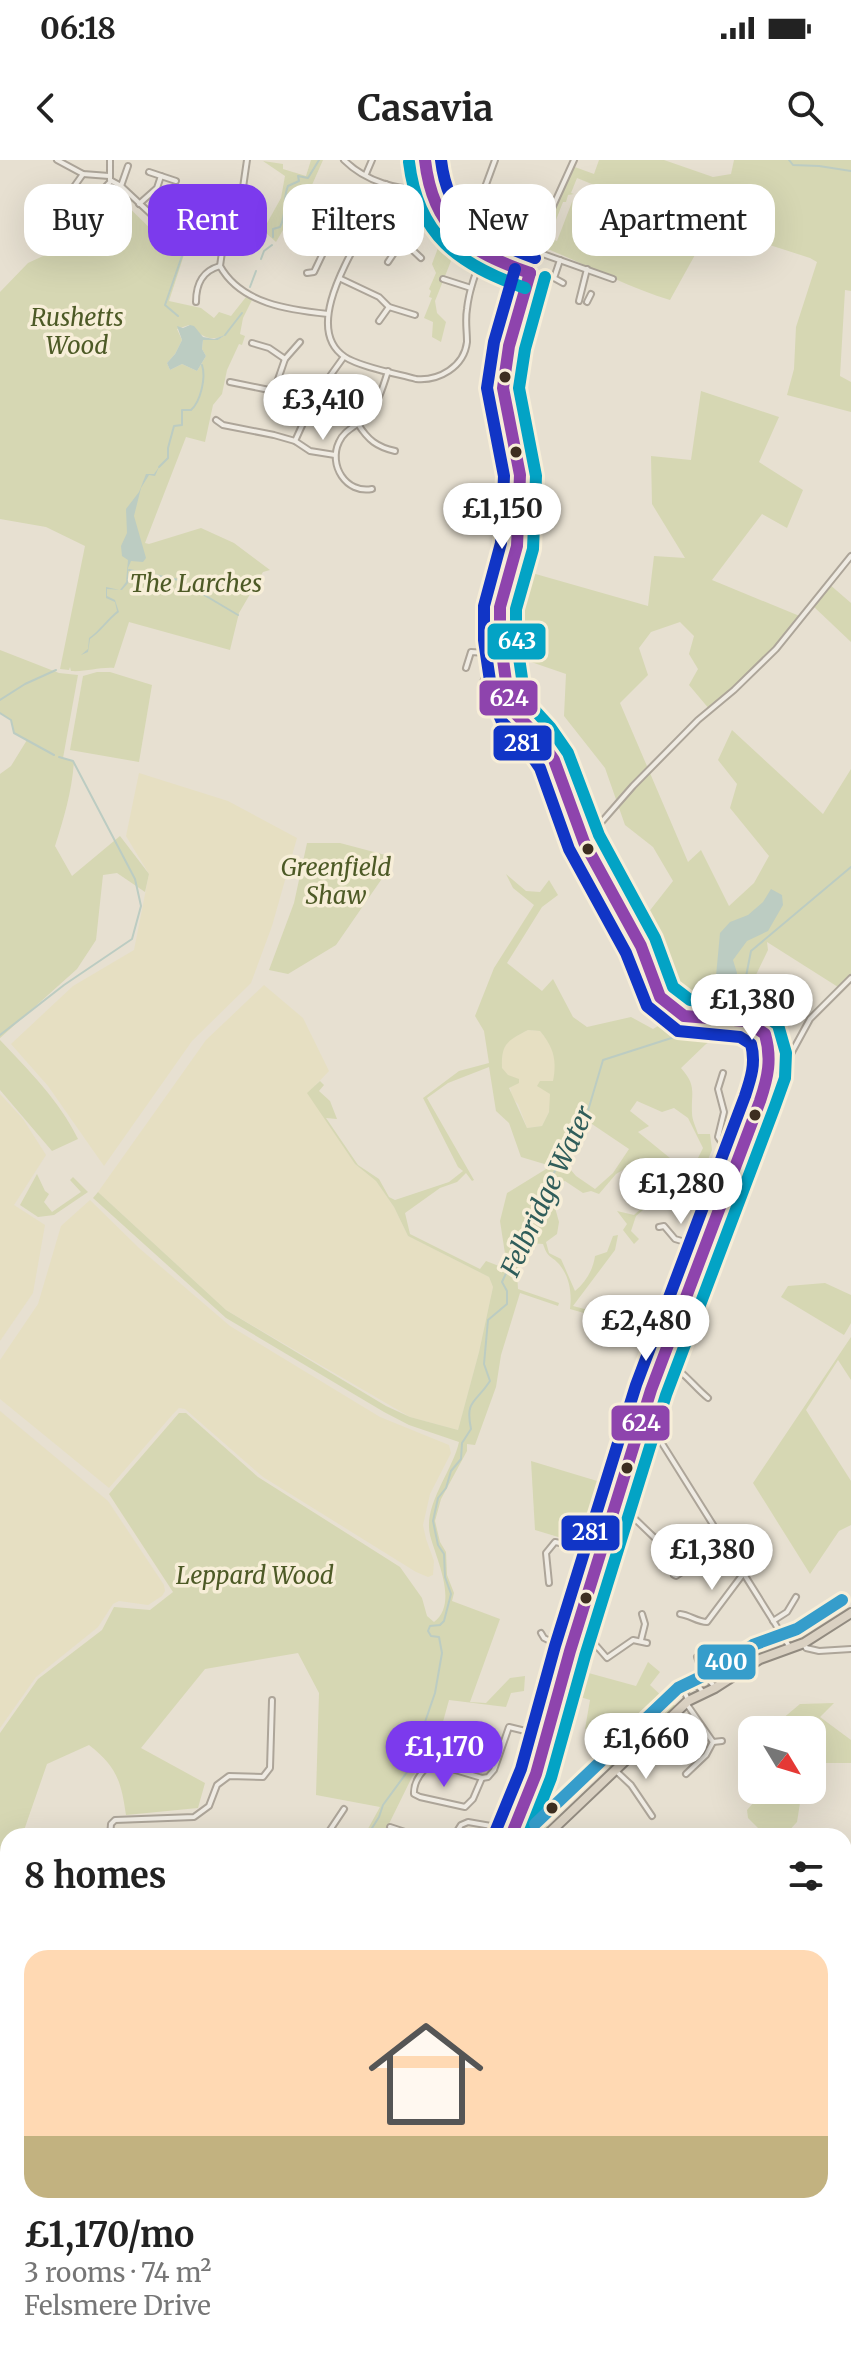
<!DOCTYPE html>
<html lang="en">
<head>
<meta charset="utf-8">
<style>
  :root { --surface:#fff; --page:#f6f6f6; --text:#222; --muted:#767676; --accent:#7c3aed }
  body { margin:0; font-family:Merriweather,serif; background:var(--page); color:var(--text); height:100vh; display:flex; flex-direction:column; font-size:30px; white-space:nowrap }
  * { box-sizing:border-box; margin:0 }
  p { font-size:26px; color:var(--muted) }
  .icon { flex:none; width:44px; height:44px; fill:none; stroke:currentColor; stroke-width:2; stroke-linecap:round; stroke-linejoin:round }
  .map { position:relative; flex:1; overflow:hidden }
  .side { position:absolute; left:0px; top:1668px; width:852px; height:538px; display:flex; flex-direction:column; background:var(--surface); border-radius:24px 24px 0 0; box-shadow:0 8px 32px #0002 }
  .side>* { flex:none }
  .top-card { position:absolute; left:24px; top:24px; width:804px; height:72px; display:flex; gap:16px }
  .needle { width:52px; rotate:128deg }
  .fabs { position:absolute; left:738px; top:1556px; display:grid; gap:16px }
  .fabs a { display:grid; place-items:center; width:88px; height:88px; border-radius:16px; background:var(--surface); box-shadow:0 8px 32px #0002; font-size:40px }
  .price { position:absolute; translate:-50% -68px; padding:0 18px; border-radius:28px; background:#fff; color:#222; font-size:26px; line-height:52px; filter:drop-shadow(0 2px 4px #0008) }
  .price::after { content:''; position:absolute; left:50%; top:48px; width:24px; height:18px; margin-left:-12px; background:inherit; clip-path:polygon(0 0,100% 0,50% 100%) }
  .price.on { background:var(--accent); color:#fff }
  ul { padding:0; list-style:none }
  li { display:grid; align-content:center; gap:16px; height:424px; padding:0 24px }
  li span { display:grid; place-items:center; height:248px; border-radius:24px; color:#555 }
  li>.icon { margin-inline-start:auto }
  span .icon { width:144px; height:144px; fill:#fffc; stroke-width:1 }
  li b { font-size:34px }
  h2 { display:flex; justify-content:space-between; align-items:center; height:96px; padding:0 24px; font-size:34px }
  .pill { padding:0 28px; border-radius:24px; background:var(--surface); box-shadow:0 8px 32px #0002; font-size:28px; line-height:72px }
  .pill.on { background:var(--accent); color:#fff }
  .status { display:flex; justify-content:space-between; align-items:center; height:56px; padding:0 40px; background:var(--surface); direction:ltr }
  .status svg { height:22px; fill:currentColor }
  header { display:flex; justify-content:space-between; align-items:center; height:104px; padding:0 24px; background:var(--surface); font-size:36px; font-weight:700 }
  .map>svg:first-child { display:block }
  .farmland { fill:#e6dfc2 }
  .green { fill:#d6d7b3; fill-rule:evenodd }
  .water { fill:#bcccc2 }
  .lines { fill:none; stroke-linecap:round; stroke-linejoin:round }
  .stream { stroke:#bcccc2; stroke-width:2 }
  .minor-casing { stroke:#ada599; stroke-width:8 }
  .highway-casing { stroke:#928b80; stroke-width:12 }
  .minor { stroke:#efebe3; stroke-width:4 }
  .highway { stroke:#dad1c2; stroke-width:8 }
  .bus-1-casing { stroke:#f7eed8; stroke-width:18 }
  .bus-2-casing { stroke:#f7eed8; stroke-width:18 }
  .bus-3-casing { stroke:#f7eed8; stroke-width:18 }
  .bus-4-casing { stroke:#f7eed8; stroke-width:18 }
  .bus-1 { stroke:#8e44ad; stroke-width:12 }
  .bus-2 { stroke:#03a3c5; stroke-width:12 }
  .bus-3 { stroke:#1135c6; stroke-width:12 }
  .bus-4 { stroke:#369dcb; stroke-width:12 }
  .bus-dot { fill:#3d2e20; stroke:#f7eed8; stroke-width:3 }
  .labels { text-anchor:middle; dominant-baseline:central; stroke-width:7; stroke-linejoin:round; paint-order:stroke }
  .park-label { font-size:24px; font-style:italic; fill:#4d5a26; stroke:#f7eed8 }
  .water-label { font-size:26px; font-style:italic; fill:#2f5d5a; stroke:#f7eed8 }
  .line-badge { stroke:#f7eed8; stroke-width:3 }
  .badge-label { font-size:22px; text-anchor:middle; font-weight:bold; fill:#fff }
</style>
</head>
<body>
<div class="status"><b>06:18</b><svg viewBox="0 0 49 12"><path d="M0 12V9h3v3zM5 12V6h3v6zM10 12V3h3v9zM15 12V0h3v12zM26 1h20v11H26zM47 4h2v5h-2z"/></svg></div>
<header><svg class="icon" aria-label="back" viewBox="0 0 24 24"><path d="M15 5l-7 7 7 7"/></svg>Casavia<svg class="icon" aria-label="search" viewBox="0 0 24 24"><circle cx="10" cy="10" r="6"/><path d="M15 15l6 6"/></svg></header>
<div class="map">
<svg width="851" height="2205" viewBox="0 0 851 2205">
  <rect width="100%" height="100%" fill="#e7e0d1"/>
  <g class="farmland">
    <path d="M139,613l89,28 69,37 -25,88 -21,57 -59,58 -88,125 -56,-80 -37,-42 62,-58 61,-36 15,-76 -23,-38z"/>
    <path d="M264,825l39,33 26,53 -21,22 47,71 21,17 18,26 14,29 81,41 4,10 -14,65 -21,78 -48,-13 -184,-107 -128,-118 108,-152z"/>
    <path d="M528,870l12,1 12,15 4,19 -7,47 -7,14 -15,2 -9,-24 -6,-6 -4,-23 -7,-7v-15l8,-13z"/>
    <path d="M0,934l23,25 23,36 -32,50 31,20 -12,68 -33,48z"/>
    <path d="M90,1040l49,48 91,78 150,91 69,28 2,8 -21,41 -7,31 3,14 8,22 -1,14 -5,2 -12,-5 -153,-95 -78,-68 -6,-1 -6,6 -64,74 -109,-89v-39l38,-56 23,-78z"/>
    <path d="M0,1251l108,90 56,84 1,6 -3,5 -14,9 -29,-4 -6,3 -15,23 -62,50 -36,51z"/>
    <path d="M8,2194v4h234l-8,7h-234v-8z"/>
  </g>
  <g class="green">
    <path d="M311,0h12l-15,34 10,4 -3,6 -22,-8v17l-17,29 -22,-20 12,3 15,-27 4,-22 -22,-15 20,3v5l23,7z"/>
    <path d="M599,0h65l49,17 18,-3 3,-14h117v131l-6,-1 -5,86 11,6v30l-64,-17 7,-26 2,-42 21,-65 -7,-4 -99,-32 -41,74c-43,-13 -85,-36 -127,-53l-6,5 12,-37 23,-49 22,8zM577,18l17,7 -4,14 -5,3 5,2 -6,6 -12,-8 -15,39 -8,-3 14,-36h3l2,-7 6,-1 -3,-1z"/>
    <path d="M116,35l41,40 14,-14 23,3 -25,77 32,7 13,10 5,-6 12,4 15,-19 6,3 -9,18 -3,16 5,2 -3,9 -3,-1 -12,26 -5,24 -9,11 -8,37 -19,-5 -41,106 4,1 52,-16 33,15 36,27 -7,2 -24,41 -9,37 -101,-28 -15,46c-15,-1 -28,4 -43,3l-1,-4 -1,3 -9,-1 25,-123 -39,-19 -46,-8v-227l28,-29 41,-19zM189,165c12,10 19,17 34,11l-5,4h-15l-1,9 4,7 -9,15 -15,-7 -12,6 -3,-7 8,-9 7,-14 -5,-11z"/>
    <path d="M447,64l8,7 -6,17 2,13 -16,40 2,12 9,9 -5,20 -9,-5 1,-15 -9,-4 8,-20 -3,-1 2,-6 -2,-2 7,-16 -4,-9z"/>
    <path d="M701,231l78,26 -20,45 44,28 -16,38 -25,-14 -50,66 90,37 -26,32 -66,61 -21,-25 9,-16 -9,-15 5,-18 -14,-14 -29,10 -12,16 9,27 -28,28 68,159 13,-12 28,56 25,-23 15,-27 -39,-48 7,-24 -19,-24 14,-30 91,84 28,-45v205l-13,13 -71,-45 1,8 -15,31 -7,40 -40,23 -25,24c16,18 10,24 11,45 0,7 4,14 6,21h12l2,16 -16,38 7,19 10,10 -19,-12 -3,3 6,5 -34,-20 -27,23 -5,15 8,8 -5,5 -11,-14 4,-6 -10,-13 17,4 27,-24 -30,-26 -15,9 -17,20 -8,-3 -8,2 -18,-12 -16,5 10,36 -2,12 -11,8 3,11 12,6 14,32c11,-9 18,-21 20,-35l12,-4 6,-16 5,-1 -3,15 -42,56 58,15 -2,5 -59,-17c2,-15 0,-32 -11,-45 -8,-9 -11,-5 -16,-20l-14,-1 -12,31 1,15 41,14 -1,3 -38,-13 -19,62 -5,32 -21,58 -8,-1v7l-26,48 -6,22 5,21 6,10 1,23 7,18 -2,8 48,18 -30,83 16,1 24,-25 15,-2 -1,15 -13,2 -5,14 -57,-7 -8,29 5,-4 7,1v12l-8,6 -7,-7 -6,19 -20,21 -29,59h-19l16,-29 -64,-12 3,-102 -21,-40 -93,16 -64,79 64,35 -7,25 -72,7c-5,-34 -9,-48 -37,-70l-42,19 -25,72h-14v21l-8,-5v-119l38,-54 64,-49 12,-23 36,3 23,-18 -64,-98 70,-81h7l72,64 142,90 22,31 5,18 7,6c25,-19 2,-63 -4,-87 -7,-30 23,-65 29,-93l-50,-17 -25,-13 -158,-94 -133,-120 5,-6 128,118 160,96 24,11 48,13 21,-78 14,-65 -4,-10 -81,-41 -14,-29 -18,-26 -21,-17 -48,-71 13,-12 4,4 -5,6 11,10 7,18 -11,-1 32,47 21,14 10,18 6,3 54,-18 14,-11 -5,-4 -35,-69 36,-27 30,-8 -5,-32 -9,-15 19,-48 40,-63 -21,-17 -7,-14 20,17 14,1 9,-12 9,15 -16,12 -35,56 35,28 11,-12 20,38 14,10 44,-10 22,12 26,-16 -19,-16 -27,-65 40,-51 -20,-34 -28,-22 -20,-57 -41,-52 2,-42 -64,-22 -2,-45 11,-40 137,39 6,-50 31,2 -33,-54 -1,-48 40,4zM528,870l12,1c14,17 17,29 13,50h-13l-3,5 13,8 -1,18 -7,14 -15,2 -18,-40 10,-5v-4l-11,-4 -6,-7c-1,-24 5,-27 26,-38zM489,907l7,44 13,12 12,34 30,9 -44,27 -7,28 6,39 -7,6 -13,-5 -6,8 -70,-35 -5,-21 35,-25 17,-6 9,-9 6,8 2,-1 -47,-82 21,-15zM637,941l25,11 12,-4 14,10 15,30 -15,30 -7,-3 -8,14 -6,-2 -11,-16 5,-13 20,9 -43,-35 11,-6 -19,-15zM586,960l43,29 -16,24 -18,16 -19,-13 -12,-14 11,-33z"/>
    <path d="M829,424l22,19v39l-39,-37z"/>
    <path d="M0,490l59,23 19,2 -15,83 11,3c-2,30 -10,57 -19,85l17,30 48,-40 29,38 -4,18 -28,-19 -14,2 -7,65 -19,29 -77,69v-264l11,-8 16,-26 -13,-7 -3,-13 -11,-7z"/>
    <path d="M97,512h13l42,13 -13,77 -69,-12 13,-74z"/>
    <path d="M307,683h33l53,14 -3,10 -54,78 -48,29 -19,-4 25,-67z"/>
    <path d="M0,880c29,31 59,60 78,99l-26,12 -52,-61z"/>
    <path d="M37,1014l8,17 4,3 -5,8 8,10 29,-20 -11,-12 3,-3 15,15 -34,23 -16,2 -18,-12z"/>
    <path d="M825,1123l26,12v28l-7,12 -63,-38 7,-11z"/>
    <path d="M851,1177v43l-13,-20 -32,50 45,71v44l-12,6 -29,43 -57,-91z"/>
    <path d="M641,1264l17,17 -19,1 -65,227 62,17 12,-24 12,10 -10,13 17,16 13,7 -66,62 -17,-11 15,-21 -27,-9 5,-29 -23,-7 -34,107c-1,11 9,20 16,28l-7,8h-29l20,-43 12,-44z"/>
    <path d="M531,1301l86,26 -19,62 -63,-19z"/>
    <path d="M834,1543l-14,14 31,23v23h-27l-12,13v-46h-43l31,-26z"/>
    <path d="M770,1630h17l13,13 -3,19 -13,14h-18l-18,-18 -1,-8 15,-17z"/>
    <path d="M347,2198h113l7,7h-122z"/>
  </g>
  <g class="water">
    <path d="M190,165l4,1 9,11 11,2 11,-4 -7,5h-15l-1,9 4,7 -9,15 -15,-7 -12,6 -3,-7 8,-9 7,-14 -5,-14 6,2z"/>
    <path d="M159,307l-4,9 -6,-1 -8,13 -7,28 12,42 -3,4 -12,-1 -3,7v15l-6,7 -15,-1v7l8,4 4,12c-11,8 -17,19 -29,27l-2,13 -7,3 7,-6 1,-11c11,-8 17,-18 28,-27l-2,-9 -9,-4v-11l14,3 6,-8 2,-22 -6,-4 -1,-10 6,-13 -1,-24 13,-17 7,-18h8z"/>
    <path d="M771,729l11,6 1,10 -15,26 -21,10 -14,19 4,13 -2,11 -8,3 -11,-11 4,-43 10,-11 18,-7 15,-13z"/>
  </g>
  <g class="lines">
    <g class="stream">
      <path d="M789,0l4,5 26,1 32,5"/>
      <path d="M273,77v-8l7,-2c8,-15 2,-27 8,-41l11,-5 -1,-5 10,2 11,-18"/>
      <path d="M261,99l3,-8 8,-6"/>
      <path d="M250,127l6,-16"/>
      <path d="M178,156l-13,-11 26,-75"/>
      <path d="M225,175l17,-22"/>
      <path d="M159,307l9,-9v-10l6,-22 8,-1v-15h9c10,-9 15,-33 11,-45"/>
      <path d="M129,410l50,10 59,35"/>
      <path d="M0,540l25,-16 31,-14"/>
      <path d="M0,553l11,7 3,13 40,22"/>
      <path d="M0,875l64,-50 68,-46 9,-33 -6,-27 -62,-118 -14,-4"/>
      <path d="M367,1676l12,-19 4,-12 27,-37 15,-34v-12l10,-29 7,-40 -3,-16 -8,-1 -3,-5 2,-5 10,-1 4,-4 7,-27 -6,-17 -1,-23 -6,-9 -5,-24 5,-23 8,-10 5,-17 10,-12 1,-16 9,-14c-6,-29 4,-25 19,-48l-6,-17 4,-44 19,-16v-13l-5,-9 44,-95 41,-73 16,-54 109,-35 29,-23 10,-51 100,-84"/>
      <path d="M0,1907l8,-6"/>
      <path d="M5,2180l3,-4"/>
      <path d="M668,2198l4,7"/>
    </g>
    <defs>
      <g id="minor">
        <path d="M57,0l26,14 26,2"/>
        <path d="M110,0v20l11,6 31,29 19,-5 16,3 14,-13 38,15"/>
        <path d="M247,0l-8,55 -16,30 -3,21c21,38 70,44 108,48"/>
        <path d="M344,0c21,21 55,32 84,28"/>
        <path d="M425,0c2,66 47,94 105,113"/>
        <path d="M149,12l27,9"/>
        <path d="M366,14l6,-14"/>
        <path d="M386,24c-6,11 -10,23 -16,34 -16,32 -69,110 -25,139 15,10 53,17 71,22 23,2 48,-12 51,-37 0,-11 -2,-22 0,-33 2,-19 9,-37 16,-55"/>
        <path d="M121,26l7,-20"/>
        <path d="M54,35l9,2 10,11 5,1 17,-11 16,-17"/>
        <path d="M66,38l17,-24"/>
        <path d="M139,44l18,-16 4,-12"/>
        <path d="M319,46l15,24 22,10"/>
        <path d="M370,58l20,11 31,29"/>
        <path d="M461,76l13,-19 21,-57"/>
        <path d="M537,92l76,27"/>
        <path d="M560,100l-6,18 9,5"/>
        <path d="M388,102l14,-21"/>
        <path d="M307,113l7,-1 20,-42"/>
        <path d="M341,119l38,18 10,10 26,8"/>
        <path d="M443,119l28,9"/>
        <path d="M579,141l8,-32"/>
        <path d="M196,142c0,-18 6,-31 24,-36"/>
        <path d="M587,142l4,-8"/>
        <path d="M379,161l10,-14"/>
        <path d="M252,183l17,5 16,11"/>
        <path d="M230,222l44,9 37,12"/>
        <path d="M274,231l11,-32 15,-17"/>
        <path d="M216,260l7,5 51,10 21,6 15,10 25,4"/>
        <path d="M358,264c10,16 19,23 37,27"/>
        <path d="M295,281l20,-44 28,-39"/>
        <path d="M372,329c-26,5 -44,-24 -33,-47 5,-12 18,-16 27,-25 12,-13 17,-30 22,-46"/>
        <path d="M466,508l5,-16 31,2"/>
        <path d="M484,542l-3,-12 3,-11 9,-2 12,1"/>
        <path d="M584,682l49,-56 65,-66 36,-30 42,-41 75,-93"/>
        <path d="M723,913l-5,16 6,23 -6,25 9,14 12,5"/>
        <path d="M769,914l17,-11 24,-44 41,-41"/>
        <path d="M659,1067l5,-1 11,13 30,9"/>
        <path d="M662,1157l15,6"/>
        <path d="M661,1171l3,-31"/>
        <path d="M662,1201c20,7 30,24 46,37"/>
        <path d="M643,1253l146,233"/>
        <path d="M614,1350l21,9 25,24"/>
        <path d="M624,1353l9,-33"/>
        <path d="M656,1387l9,-9"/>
        <path d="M674,1415l2,1 48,-32"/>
        <path d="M549,1423l-3,-30 9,-11 35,7 -1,4 10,3"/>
        <path d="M680,1454c10,1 17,8 27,8l36,-48"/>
        <path d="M773,1461l14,-9 9,-15"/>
        <path d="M577,1471l10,4 20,23 26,-18 14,3"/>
        <path d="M541,1473l3,5 26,13"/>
        <path d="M641,1480l4,-16 -3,-10"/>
        <path d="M804,1484l2,4 13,3 32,-2"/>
        <path d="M697,1497l5,15 12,14"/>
        <path d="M688,1540l-3,-7 4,-6 8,-2 7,8"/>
        <path d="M686,1543l27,39 -7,13 -20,19"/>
        <path d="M464,1567l-6,-1 -3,13 -18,17 15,13 30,9 6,-1 6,-7 15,-43 37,9"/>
        <path d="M713,1582l9,-1"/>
        <path d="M437,1597c-10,10 -24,21 -23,37l6,3 45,10 8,-8 9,-21"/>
        <path d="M616,1611l15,14 21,31"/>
        <path d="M390,1667l27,9"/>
        <path d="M110,1676l1,-12 4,-4 79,-3 15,-11 8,-21 12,-9 34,1 7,-9 2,-68"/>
        <path d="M326,1676l18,-27"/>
        <path d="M454,1676l7,-11 7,-3 46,8"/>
        <path d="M511,1676l25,-62 34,-123 81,-261 109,-289 9,-27 1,-22 -5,-18 -19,-13 -62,-5 -24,-19 -19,-51 -57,-104 -30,-82 -17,-24 -22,-23 -9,-27 -6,-48v-31l17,-61 3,-71 -17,-87 6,-42 10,-39 30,-92 25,-55"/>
        <path d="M0,1834l8,3"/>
        <path d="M0,1960l8,2"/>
        <path d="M0,2007l8,9"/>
        <path d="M0,2151l8,-8"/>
      </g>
      <g id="highway">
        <path d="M546,1676l142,-135 27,-13 45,-29 44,-16 47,-30"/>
        <path d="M0,1942l8,-2"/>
        <path d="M844,2054l7,4"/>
      </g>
    </defs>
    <use href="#minor" class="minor-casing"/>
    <use href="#highway" class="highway-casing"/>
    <use href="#minor" class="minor"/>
    <use href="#highway" class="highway"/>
    <defs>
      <g id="bus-1">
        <path d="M425,0c8,70 43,91 105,113"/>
        <path d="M511,1676l25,-62 34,-123 81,-261 109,-289c8,-24 12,-42 5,-67l-19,-13 -62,-5 -24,-19 -19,-51 -57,-104 -30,-82 -17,-24 -22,-23 -7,-17 -8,-58v-31l17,-61 3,-71 -17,-87 6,-42 21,-73"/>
      </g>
      <g id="bus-2">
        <path d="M409,2c9,74 49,102 116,126"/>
        <path d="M528,1676l23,-58 34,-122 81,-261 109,-289 10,-28 1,-25 -8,-28 -26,-19 -62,-6 -17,-13 -18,-49 -56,-103 -31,-82 -18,-26 -21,-23 -5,-12 -8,-55v-28l17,-60 3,-73 -17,-88 6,-39 20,-72"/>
      </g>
      <g id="bus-3">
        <path d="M441,0c7,60 41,79 94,98"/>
        <path d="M496,1670l25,-61 34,-123 81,-261 109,-289c6,-18 11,-33 6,-52l-11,-7 -62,-6 -31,-25 -21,-53 -57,-104 -29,-81 -15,-22 -23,-24 -9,-21 -9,-61v-34l17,-63 3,-67 -17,-88 7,-46 21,-73"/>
      </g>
      <path id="bus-4" d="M535,1664l143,-136 29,-14 46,-29 44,-16 45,-29"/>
    </defs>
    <use href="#bus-1" class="bus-1-casing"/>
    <use href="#bus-2" class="bus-2-casing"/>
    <use href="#bus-3" class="bus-3-casing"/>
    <use href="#bus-4" class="bus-4-casing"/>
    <use href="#bus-1" class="bus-1"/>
    <use href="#bus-2" class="bus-2"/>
    <use href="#bus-3" class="bus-3"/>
    <use href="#bus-4" class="bus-4"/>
  </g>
  <g class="bus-dot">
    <circle cx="505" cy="217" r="7"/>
    <circle cx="516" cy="292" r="7"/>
    <circle cx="588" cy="689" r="7"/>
    <circle cx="755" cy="955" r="7"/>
    <circle cx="627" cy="1308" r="7"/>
    <circle cx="586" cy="1438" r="7"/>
    <circle cx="552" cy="1648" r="7"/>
  </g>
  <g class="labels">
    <g class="park-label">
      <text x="77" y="157">Rushetts<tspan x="77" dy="28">Wood</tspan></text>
      <text x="196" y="423">The Larches</text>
      <text x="336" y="707">Greenfield<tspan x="336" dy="28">Shaw</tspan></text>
      <text x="255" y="1415">Leppard Wood</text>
    </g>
    <g class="water-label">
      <text transform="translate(547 1031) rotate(-65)">Felbridge Water</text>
    </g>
  </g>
  <g class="line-badge">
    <rect x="486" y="462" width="61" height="39" rx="8" fill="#03a3c5"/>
    <rect x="478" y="519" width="61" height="38" rx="8" fill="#8e44ad"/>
    <rect x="492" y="564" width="61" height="38" rx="8" fill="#1135c6"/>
    <rect x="610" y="1244" width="61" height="38" rx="8" fill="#8e44ad"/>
    <rect x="560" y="1354" width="61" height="38" rx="8" fill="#1135c6"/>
    <rect x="696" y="1483" width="61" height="38" rx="8" fill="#369dcb"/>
  </g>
  <g class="badge-label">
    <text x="517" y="489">643</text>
    <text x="509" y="546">624</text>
    <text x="522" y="591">281</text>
    <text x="641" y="1271">624</text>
    <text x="590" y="1380">281</text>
    <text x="726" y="1510">400</text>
  </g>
</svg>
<div class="fabs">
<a><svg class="needle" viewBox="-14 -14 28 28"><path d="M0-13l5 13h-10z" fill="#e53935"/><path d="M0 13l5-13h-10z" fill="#767676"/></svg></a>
</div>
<b class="price" style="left:323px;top:282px">£3,410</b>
<b class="price" style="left:502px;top:391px">£1,150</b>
<b class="price" style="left:752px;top:882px">£1,380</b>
<b class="price" style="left:681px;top:1066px">£1,280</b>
<b class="price" style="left:646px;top:1203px">£2,480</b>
<b class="price" style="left:712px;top:1432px">£1,380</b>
<b class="price" style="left:646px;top:1621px">£1,660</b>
<b class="price on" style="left:444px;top:1629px">£1,170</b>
<div class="top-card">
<a class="pill">Buy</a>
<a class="pill on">Rent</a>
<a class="pill">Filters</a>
<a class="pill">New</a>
<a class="pill">Apartment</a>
</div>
<section class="side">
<h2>8 homes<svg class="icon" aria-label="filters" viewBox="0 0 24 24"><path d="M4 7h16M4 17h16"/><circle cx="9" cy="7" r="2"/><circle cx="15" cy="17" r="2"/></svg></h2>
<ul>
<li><span style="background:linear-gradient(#ffd9b3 75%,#c2b280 0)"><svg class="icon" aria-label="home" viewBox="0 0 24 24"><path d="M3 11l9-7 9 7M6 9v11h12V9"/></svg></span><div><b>£1,170/mo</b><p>3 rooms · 74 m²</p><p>Felsmere Drive</p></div></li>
</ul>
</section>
</div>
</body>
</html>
